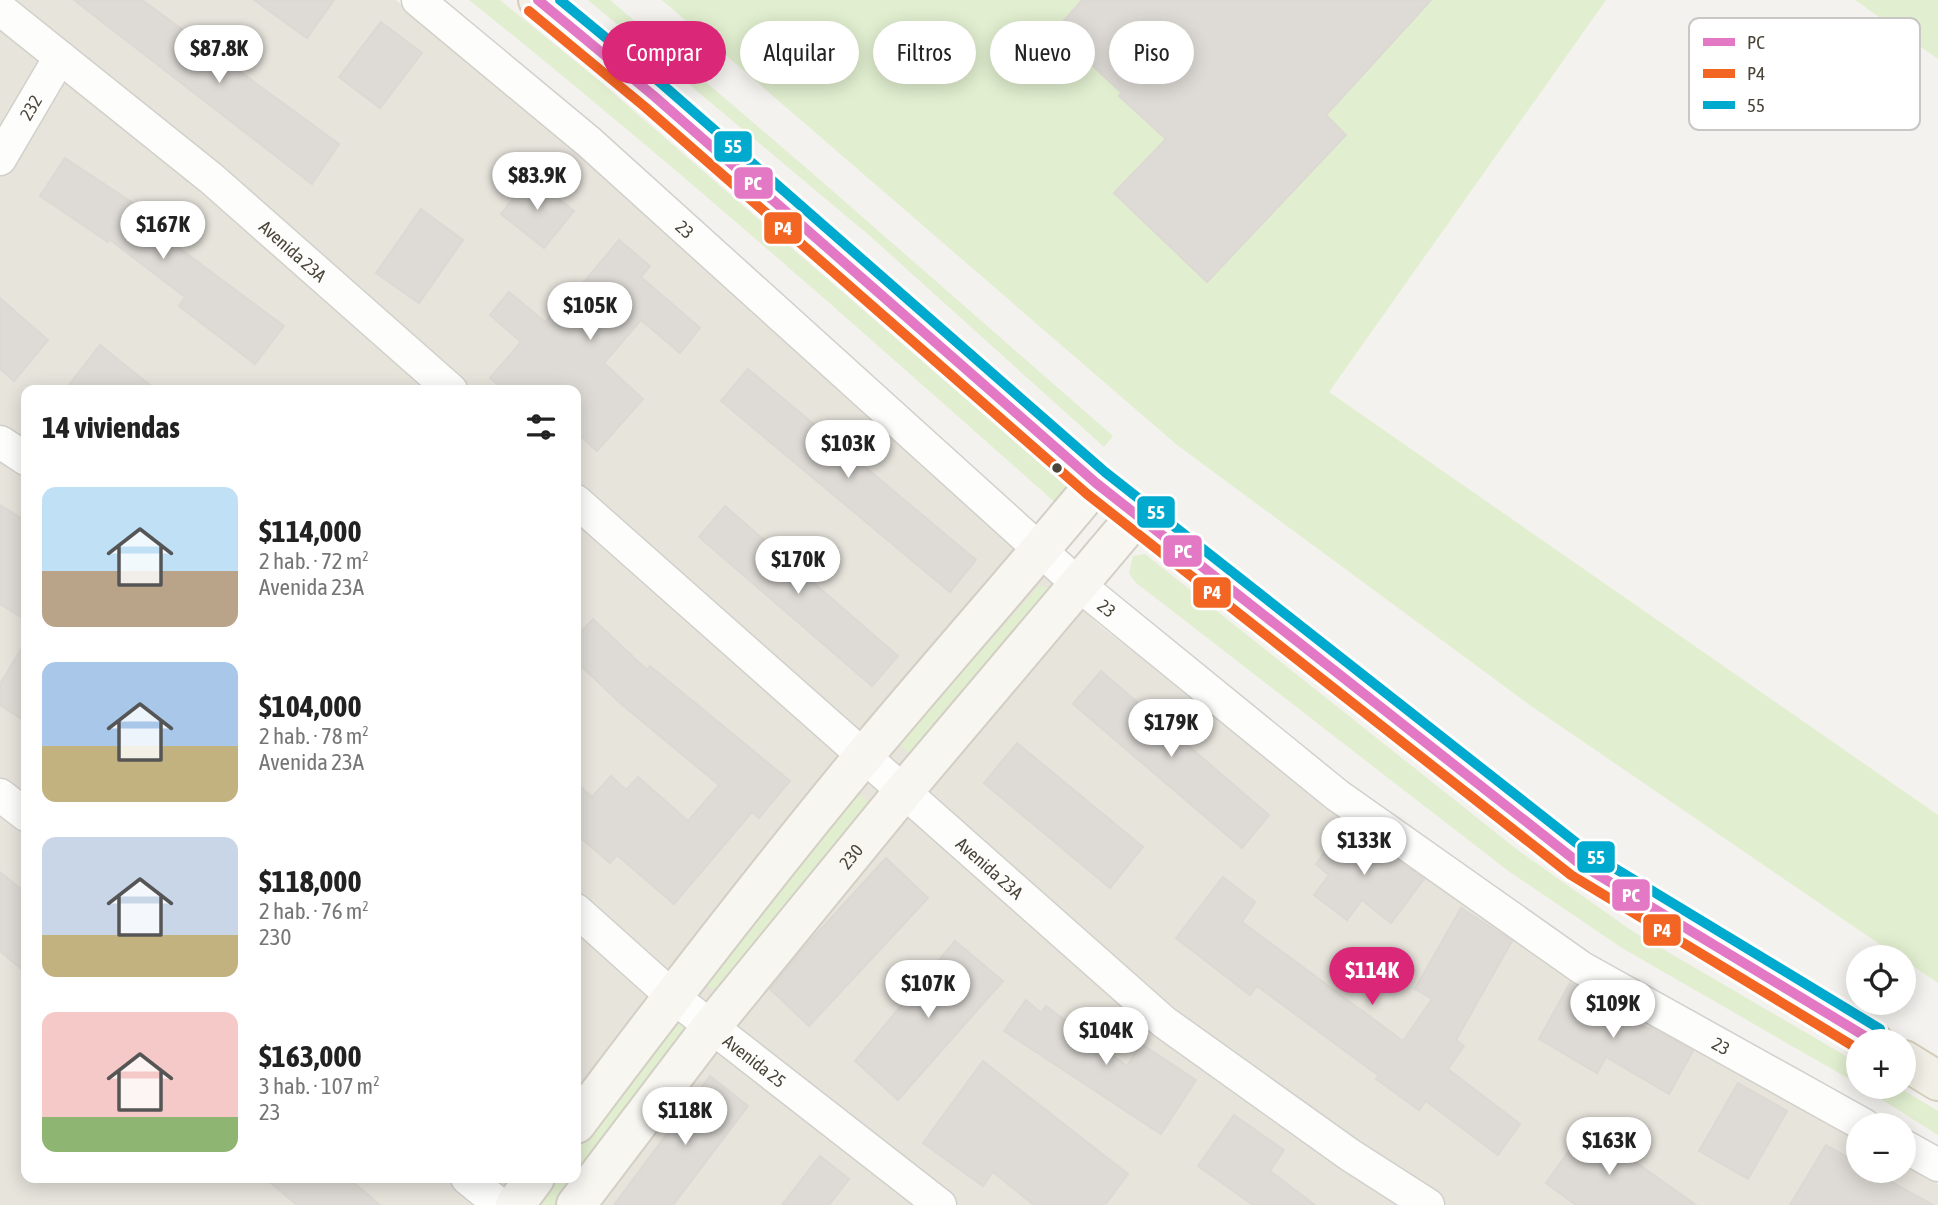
<!DOCTYPE html>
<html lang="es">
<head>
<meta charset="utf-8">
<style>
  :root { --surface:#fff; --page:#f2f2f2; --text:#222; --muted:#767676; --accent:#db2777 }
  body { margin:0; font-family:"Asap Condensed",sans-serif; background:var(--page); color:var(--text); height:100vh; display:flex; flex-direction:column; font-size:26px; white-space:nowrap }
  * { box-sizing:border-box; margin:0 }
  p { font-size:23px; color:var(--muted) }
  .icon { flex:none; width:38px; height:38px; fill:none; stroke:currentColor; stroke-width:2; stroke-linecap:round; stroke-linejoin:round }
  .map { position:relative; flex:1; overflow:hidden }
  .details { position:absolute; left:21px; top:385px; width:560px; height:798px; display:flex; flex-direction:column; background:var(--surface); border-radius:14px; box-shadow:0 4px 18px #0003 }
  .details>* { flex:none }
  .hud { position:absolute; left:602px; top:21px; width:665px; height:63px; display:flex; gap:14px }
  .buttons { position:absolute; left:1846px; top:945px; display:grid; gap:14px }
  .buttons a { display:grid; place-items:center; width:70px; height:70px; border-radius:50%; background:var(--surface); box-shadow:0 4px 18px #0003; font-size:35px }
  .price { position:absolute; translate:-50% -60px; padding:0 16px; border-radius:24px; background:#fff; color:#222; font-size:23px; line-height:46px; filter:drop-shadow(0 2px 4px #0008) }
  .price::after { content:''; position:absolute; left:50%; top:42px; width:21px; height:16px; margin-left:-10px; background:inherit; clip-path:polygon(0 0,100% 0,50% 100%) }
  .price.on { background:var(--accent); color:#fff }
  ul { padding:0; list-style:none }
  li { display:flex; align-items:center; gap:21px; height:175px; padding:0 21px }
  li span { display:grid; place-items:center; flex:none; width:196px; height:140px; border-radius:14px; color:#555 }
  li>.icon { margin-inline-start:auto }
  span .icon { width:84px; height:84px; fill:#fffc; stroke-width:1 }
  li b { font-size:30px }
  h2 { display:flex; justify-content:space-between; align-items:center; height:84px; padding:0 21px; font-size:30px }
  .tag { padding:0 24px; border-radius:32px; background:var(--surface); box-shadow:0 4px 18px #0003; font-size:24px; line-height:63px }
  .tag.on { background:var(--accent); color:#fff }
  .map>svg:first-child { display:block }
  .residential { fill:#e7e4dc; fill-rule:evenodd }
  .green { fill:#e1eecf }
  .building { fill:#dedbd6; stroke:#dcd9d4; stroke-width:2 }
  .lines { fill:none; stroke-linecap:round; stroke-linejoin:round }
  .street-casing { stroke:#d2d0cb; stroke-width:35 }
  .secondary-casing { stroke:#d3cfc5; stroke-width:42 }
  .primary-casing { stroke:#d6cebb; stroke-width:42 }
  .street { stroke:#fdfdfc; stroke-width:32 }
  .secondary { stroke:#f7f6f1; stroke-width:38 }
  .primary { stroke:#f2efe6; stroke-width:38 }
  .bus-1-casing { stroke:#fff; stroke-width:16 }
  .bus-2-casing { stroke:#fff; stroke-width:16 }
  .bus-3-casing { stroke:#fff; stroke-width:16 }
  .bus-1 { stroke:#e379c4; stroke-width:10 }
  .bus-2 { stroke:#f26522; stroke-width:10 }
  .bus-3 { stroke:#00a9ce; stroke-width:10 }
  .bus-dot { fill:#4b4439; stroke:#fff; stroke-width:2.5 }
  .labels { text-anchor:middle; dominant-baseline:central; stroke-width:5; stroke-linejoin:round; paint-order:stroke }
  .street-label { font-size:18px; fill:#4b4439; stroke:#fff }
  .key { fill:#fff; stroke:#c9c7c4; stroke-width:2 }
  .key-label { font-size:19px; fill:#4b4439 }
  .line-badge { stroke:#fff; stroke-width:2.5 }
  .badge-label { font-size:19px; text-anchor:middle; font-weight:bold; fill:#fff }
</style>
</head>
<body>
<div class="map">
<svg width="1938" height="1205" viewBox="0 0 1938 1205">
  <rect width="100%" height="100%" fill="#f4f2ee"/>
  <path class="residential" d="M0,0h396l408,347 215,200 80,78 239,184 520,330v32h46v-6l34,19v21h-1938zM26,390h550v788h-550z"/>
  <g class="green">
    <path d="M469,0h31l96,78 472,410 -11,16c-193,-171 -386,-343 -588,-504z"/>
    <path d="M588,0h22l201,172 302,264 -9,11 -234,-211z"/>
    <path d="M662,0h944l-277,392 609,423v168l-34,-23v-3h-5l-49,-33 -319,-218 -354,-261z"/>
    <path d="M1855,0h83v59z"/>
    <path d="M1145,554l374,297 113,80 226,132v21l-236,-136 -115,-78 -372,-288 -6,-9 4,-17z"/>
    <path d="M1044,586l4,3 -2,7 -129,156 -8,1 -7,-6 1,-8 135,-152z"/>
    <path d="M861,796l6,4 -1,7 -145,181 -8,1 -6,-3 2,-8 143,-181z"/>
    <path d="M671,1017l13,5v9l-108,144v-26z"/>
    <path d="M1862,1087h36l40,24v24z"/>
    <path d="M555,1178h19l-20,27h-19z"/>
  </g>
  <g class="building">
    <path d="M74,0h68l197,144 -27,40z"/>
    <path d="M254,0h80l-27,38z"/>
    <path d="M1082,0h349l-105,115 20,20 -139,147 -93,-89 52,-54 -47,-43 3,-3 -67,-62z"/>
    <path d="M381,22l41,31 -42,55 -41,-31z"/>
    <path d="M65,158l68,45 -5,7 156,116 -29,38 -76,-58 6,-9 -76,-58 -1,3 -68,-46z"/>
    <path d="M530,176l44,35 -30,37 -43,-34z"/>
    <path d="M421,209l42,31 -44,63 -43,-30z"/>
    <path d="M619,240l31,26 -9,11 59,51 -20,25 -39,-33 -37,43 39,36 -46,52 -21,-19v-42h-72l-14,-12 31,-36 -31,-27 19,-23 36,30 20,-23 3,2z"/>
    <path d="M0,298l48,42 -34,41 -14,-12z"/>
    <path d="M100,345l56,45h-91z"/>
    <path d="M748,369l228,191 -26,32 -229,-191z"/>
    <path d="M0,505l26,16v99l-26,-16z"/>
    <path d="M725,506l173,150 -26,30 -173,-149z"/>
    <path d="M593,619l54,51 3,-4 140,115 -31,37 -7,-6 -78,92 -57,-49 -7,8 -34,-29v-51l16,14 19,-21 15,14 12,-13 50,44 31,-36 -99,-82 -44,-42v-24z"/>
    <path d="M26,641v81l-26,-17v-21z"/>
    <path d="M1101,671l168,144 -27,33 -169,-144z"/>
    <path d="M1017,743l126,104 -33,41 -126,-105z"/>
    <path d="M1346,824l78,55 -33,44 -29,-23 -15,20 -33,-25 15,-20 -13,-11z"/>
    <path d="M886,858l42,40 -119,128 -39,-37 40,-48z"/>
    <path d="M0,872l26,21v80l-26,-22z"/>
    <path d="M1223,877l32,25 -13,20 161,119 29,-42 -17,-10 46,-81 51,33 -56,99 8,6 -16,23 72,55 -22,31 -72,-54 -7,9 -43,-31 3,-3 -122,-90 -7,9 -74,-57z"/>
    <path d="M955,941l48,40 -105,119 -43,-39z"/>
    <path d="M1570,983l79,46 1,-2 43,24 -24,43 -63,-37 -9,16 -58,-34z"/>
    <path d="M1026,1000l15,13 5,-7 81,60 14,-22 55,36 -35,54 -157,-103z"/>
    <path d="M983,1061l145,113 -23,31h-71l-41,-33 -10,14 -60,-43z"/>
    <path d="M710,1076l38,30 -75,99h-59z"/>
    <path d="M1738,1083l49,28 -39,68 -49,-28z"/>
    <path d="M1234,1115l50,35 -14,21 45,34h-62l-55,-39z"/>
    <path d="M1586,1127l110,78h-120l-30,-22z"/>
    <path d="M1826,1145l32,18v8h14l61,34h-143z"/>
    <path d="M820,1156l29,23 -20,26h-47z"/>
    <path d="M265,1178h83l32,27h-83z"/>
  </g>
  <g class="lines">
    <defs>
      <g id="street">
        <path id="s1" d="M418,0l171,142 490,443 258,210 245,173 282,157"/>
        <path id="s2" d="M0,9l212,170 239,211"/>
        <path id="s3" d="M0,159l60,-102"/>
        <path d="M0,442l26,17"/>
        <path id="s4" d="M576,501l588,521 186,133 78,50"/>
        <path d="M0,795l26,20"/>
        <path id="s5" d="M576,910l96,86 268,209"/>
        <path d="M1904,1146l34,19"/>
        <path d="M467,1178l33,27"/>
      </g>
      <g id="secondary">
        <path d="M576,1124c93,-124 188,-247 287,-367 77,-92 156,-181 233,-274"/>
        <path d="M515,1205l20,-27"/>
        <path id="s6" d="M576,1205l135,-178 192,-235 234,-277"/>
      </g>
      <g id="primary">
        <path d="M538,0l116,96 442,387 484,381 293,177"/>
        <path d="M1904,1060l34,21"/>
      </g>
    </defs>
    <use href="#street" class="street-casing"/>
    <use href="#secondary" class="secondary-casing"/>
    <use href="#primary" class="primary-casing"/>
    <use href="#street" class="street"/>
    <use href="#secondary" class="secondary"/>
    <use href="#primary" class="primary"/>
    <defs>
      <path id="bus-1" d="M538,0l116,96 442,387 484,381 293,177"/>
      <path id="bus-2" d="M529,11l116,96 442,387 484,381 287,174"/>
      <path id="bus-3" d="M560,0l103,85 442,387 483,380 292,177"/>
    </defs>
    <use href="#bus-1" class="bus-1-casing"/>
    <use href="#bus-2" class="bus-2-casing"/>
    <use href="#bus-3" class="bus-3-casing"/>
    <use href="#bus-1" class="bus-1"/>
    <use href="#bus-2" class="bus-2"/>
    <use href="#bus-3" class="bus-3"/>
  </g>
  <circle class="bus-dot" cx="1057" cy="468" r="6"/>
  <g class="labels">
    <g class="street-label">
      <text stroke="none"><textPath href="#s3" startOffset="60">232</textPath></text>
      <text stroke="none"><textPath href="#s1" startOffset="352">23</textPath></text>
      <text stroke="none"><textPath href="#s2" startOffset="380">Avenida 23A</textPath></text>
      <text stroke="none"><textPath href="#s1" startOffset="919">23</textPath></text>
      <text stroke="none"><textPath href="#s6" startOffset="444">230</textPath></text>
      <text stroke="none"><textPath href="#s4" startOffset="553">Avenida 23A</textPath></text>
      <text stroke="none"><textPath href="#s1" startOffset="1675">23</textPath></text>
      <text stroke="none"><textPath href="#s5" startOffset="234">Avenida 25</textPath></text>
    </g>
  </g>
  <rect x="1689" y="18" width="231" height="112" rx="10" class="key"/>
  <rect x="1703" y="38" width="32" height="8" fill="#e379c4"/>
  <rect x="1703" y="69" width="32" height="9" fill="#f26522"/>
  <rect x="1703" y="101" width="32" height="8" fill="#00a9ce"/>
  <g class="key-label">
    <text x="1747" y="49">PC</text>
    <text x="1747" y="80">P4</text>
    <text x="1747" y="112">55</text>
  </g>
  <g class="line-badge">
    <rect x="713" y="130" width="40" height="33" rx="7" fill="#00a9ce"/>
    <rect x="733" y="166" width="41" height="34" rx="7" fill="#e379c4"/>
    <rect x="763" y="211" width="40" height="34" rx="7" fill="#f26522"/>
    <rect x="1136" y="495" width="40" height="34" rx="7" fill="#00a9ce"/>
    <rect x="1162" y="534" width="41" height="34" rx="7" fill="#e379c4"/>
    <rect x="1192" y="576" width="40" height="33" rx="7" fill="#f26522"/>
    <rect x="1576" y="840" width="40" height="34" rx="7" fill="#00a9ce"/>
    <rect x="1611" y="878" width="40" height="34" rx="7" fill="#e379c4"/>
    <rect x="1642" y="913" width="40" height="34" rx="7" fill="#f26522"/>
  </g>
  <g class="badge-label">
    <text x="733" y="153">55</text>
    <text x="753" y="190">PC</text>
    <text x="783" y="235">P4</text>
    <text x="1156" y="519">55</text>
    <text x="1183" y="558">PC</text>
    <text x="1212" y="599">P4</text>
    <text x="1596" y="864">55</text>
    <text x="1631" y="902">PC</text>
    <text x="1662" y="937">P4</text>
  </g>
</svg>
<div class="buttons">
<a><svg class="icon" aria-label="locate" viewBox="0 0 24 24"><circle cx="12" cy="12" r="6"/><path d="M12 2v4M12 18v4M2 12h4M18 12h4"/></svg></a>
<a>+</a>
<a>−</a>
</div>
<b class="price" style="left:219px;top:85px">$87.8K</b>
<b class="price" style="left:537px;top:212px">$83.9K</b>
<b class="price" style="left:163px;top:261px">$167K</b>
<b class="price" style="left:590px;top:342px">$105K</b>
<b class="price" style="left:848px;top:480px">$103K</b>
<b class="price" style="left:798px;top:596px">$170K</b>
<b class="price" style="left:1171px;top:759px">$179K</b>
<b class="price" style="left:1364px;top:877px">$133K</b>
<b class="price on" style="left:1372px;top:1007px">$114K</b>
<b class="price" style="left:928px;top:1020px">$107K</b>
<b class="price" style="left:1613px;top:1040px">$109K</b>
<b class="price" style="left:1106px;top:1067px">$104K</b>
<b class="price" style="left:685px;top:1147px">$118K</b>
<b class="price" style="left:1609px;top:1177px">$163K</b>
<div class="hud">
<a class="tag on">Comprar</a>
<a class="tag">Alquilar</a>
<a class="tag">Filtros</a>
<a class="tag">Nuevo</a>
<a class="tag">Piso</a>
</div>
<section class="details">
<h2>14 viviendas<svg class="icon" aria-label="filters" viewBox="0 0 24 24"><path d="M4 7h16M4 17h16"/><circle cx="9" cy="7" r="2"/><circle cx="15" cy="17" r="2"/></svg></h2>
<ul>
<li><span style="background:linear-gradient(#bfe0f5 60%,#b9a48a 0)"><svg class="icon" aria-label="home" viewBox="0 0 24 24"><path d="M3 11l9-7 9 7M6 9v11h12V9"/></svg></span><div><b>$114,000</b><p>2 hab. · 72 m²</p><p>Avenida 23A</p></div></li>
<li><span style="background:linear-gradient(#a9c7e8 60%,#c2b280 0)"><svg class="icon" aria-label="home" viewBox="0 0 24 24"><path d="M3 11l9-7 9 7M6 9v11h12V9"/></svg></span><div><b>$104,000</b><p>2 hab. · 78 m²</p><p>Avenida 23A</p></div></li>
<li><span style="background:linear-gradient(#c9d6e8 70%,#c2b280 0)"><svg class="icon" aria-label="home" viewBox="0 0 24 24"><path d="M3 11l9-7 9 7M6 9v11h12V9"/></svg></span><div><b>$118,000</b><p>2 hab. · 76 m²</p><p>230</p></div></li>
<li><span style="background:linear-gradient(#f6c9c9 75%,#8fb573 0)"><svg class="icon" aria-label="home" viewBox="0 0 24 24"><path d="M3 11l9-7 9 7M6 9v11h12V9"/></svg></span><div><b>$163,000</b><p>3 hab. · 107 m²</p><p>23</p></div></li>
</ul>
</section>
</div>
</body>
</html>
